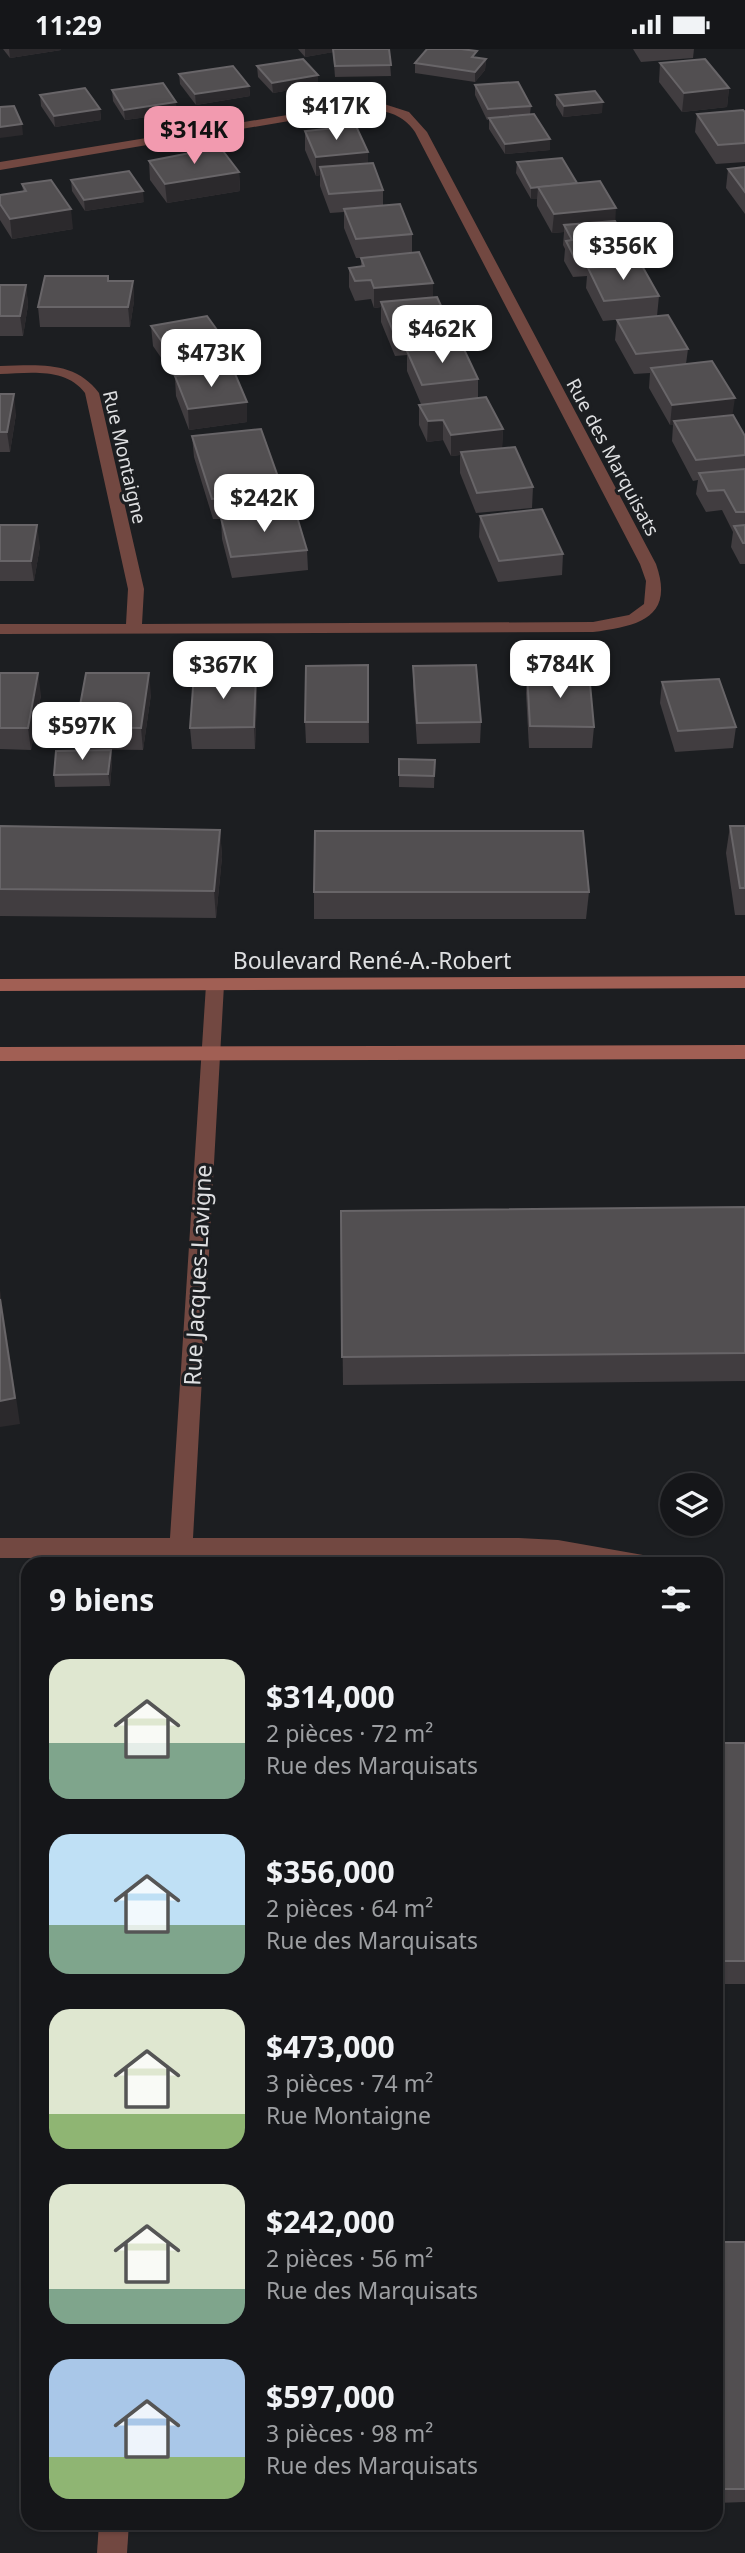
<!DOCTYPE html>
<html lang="fr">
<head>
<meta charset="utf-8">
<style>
  :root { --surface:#151619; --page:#222326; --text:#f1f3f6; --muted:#9d9fa2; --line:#343538; --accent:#f29aaf }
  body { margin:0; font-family:"Noto Sans",sans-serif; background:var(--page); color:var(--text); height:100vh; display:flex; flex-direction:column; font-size:26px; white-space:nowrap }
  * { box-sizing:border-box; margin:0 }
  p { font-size:23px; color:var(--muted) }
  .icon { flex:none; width:38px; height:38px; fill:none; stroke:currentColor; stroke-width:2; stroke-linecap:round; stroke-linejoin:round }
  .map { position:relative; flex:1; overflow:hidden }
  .details { position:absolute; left:21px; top:1508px; width:702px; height:973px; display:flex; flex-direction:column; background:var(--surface); border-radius:21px; box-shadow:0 2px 5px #0004,0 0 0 2px var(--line) }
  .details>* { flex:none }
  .fabs { position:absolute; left:660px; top:1424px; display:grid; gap:14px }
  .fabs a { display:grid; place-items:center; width:63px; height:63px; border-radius:50%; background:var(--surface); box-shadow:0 2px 5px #0004,0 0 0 2px var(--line); font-size:35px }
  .price { position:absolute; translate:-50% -60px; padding:0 16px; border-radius:14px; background:#fff; color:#222; font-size:23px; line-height:46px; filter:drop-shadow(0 2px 4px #0008) }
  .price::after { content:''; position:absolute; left:50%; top:42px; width:21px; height:16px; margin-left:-10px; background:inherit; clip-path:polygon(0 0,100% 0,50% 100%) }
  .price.selected { background:var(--accent); color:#111 }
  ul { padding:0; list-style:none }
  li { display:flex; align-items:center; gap:21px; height:175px; padding:0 28px }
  li span { display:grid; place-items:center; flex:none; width:196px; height:140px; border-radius:21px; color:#555 }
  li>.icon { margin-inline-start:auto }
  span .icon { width:84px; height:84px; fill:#fffc; stroke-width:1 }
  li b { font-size:30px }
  h2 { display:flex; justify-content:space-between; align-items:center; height:84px; padding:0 28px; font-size:30px }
  .status { display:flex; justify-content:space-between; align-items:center; height:49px; padding:0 35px; background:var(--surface); direction:ltr }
  .status svg { height:19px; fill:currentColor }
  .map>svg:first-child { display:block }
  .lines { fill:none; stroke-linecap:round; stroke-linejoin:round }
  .street { fill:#724841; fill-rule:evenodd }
  .secondary { fill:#a15f54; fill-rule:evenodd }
  .wall { fill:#413d40 }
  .shaded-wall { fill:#2b292c }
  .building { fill:#524f51; stroke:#686568; stroke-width:2 }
  .labels { text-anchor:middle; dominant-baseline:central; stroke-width:6; stroke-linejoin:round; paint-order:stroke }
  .far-street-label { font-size:19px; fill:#dedfe1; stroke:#1c1e21 }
  .street-label { font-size:23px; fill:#dedfe1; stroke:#1c1e21 }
</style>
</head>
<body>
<div class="status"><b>11:29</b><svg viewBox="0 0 49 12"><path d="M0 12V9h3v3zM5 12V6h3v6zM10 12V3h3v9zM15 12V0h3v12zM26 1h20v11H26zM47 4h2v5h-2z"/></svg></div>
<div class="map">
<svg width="745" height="2504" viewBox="0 0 745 2504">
  <rect width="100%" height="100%" fill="#1c1e21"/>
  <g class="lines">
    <g class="street">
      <path d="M384,55l25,8 18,20 229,432c19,54 -18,62 -63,68l-593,2v-10h126l2,-35 -43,-196c-19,-26 -56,-20 -85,-19v-8c37,-1 75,-6 99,27l45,196 -2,35 451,-2 36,-7 15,-11 2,-23 -6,-17 -225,-432c-19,-28 -50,-22 -79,-19l-336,57v-8l336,-55z"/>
      <path d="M215,930l9,6 -31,553h326l39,2 85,15 8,3 3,7h-68l-67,-7h-327v7h-24l1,-7h-169v-20h170l36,-553z"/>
      <path d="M99,2474h30l-2,30h-30z"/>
    </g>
    <g class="secondary">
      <path d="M745,927v12l-745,3v-12z"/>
      <path d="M745,996v14l-745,2v-14z"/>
    </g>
  </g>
  <g class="wall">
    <path d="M3,0h58v1l-51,8z"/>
    <path d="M298,0h91l2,27 -56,1 -2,-25 -28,5z"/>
    <path d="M633,0h61l-1,9 -52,4z"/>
    <path d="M477,9l9,1 -1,11 -10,12 -60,-9v-10z"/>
    <path d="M660,14l69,25 -2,19 -45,5 -23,-30z"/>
    <path d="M257,17l61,9v10l-45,8 -15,-16z"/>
    <path d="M179,25l70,12 1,10 -54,9 -16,-21z"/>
    <path d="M475,36l56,21 -1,8 20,25v11l-45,4 -16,-25v-10l-2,1 -12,-25z"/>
    <path d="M112,41l65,23 -52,7 -12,-19z"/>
    <path d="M40,46l60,14 1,11 -46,7 -14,-21z"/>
    <path d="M556,46l46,18 -39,4 -7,-12z"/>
    <path d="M745,63v50l-29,2 -21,-32 2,-18z"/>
    <path d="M305,82l63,32 15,27v16l29,28v19l21,30v15l19,32v16l26,33v19l25,31 -1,19 31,39 -1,21 -56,5 -16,-40v-18l-9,1 -8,-16 -16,2 -8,-17v-20l2,-1 -14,-33v-16l-12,1 -14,-34v-15l-7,1 -3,-9 -16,2 -6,-14v-19l12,-2v-8h-5l-12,-30v-16l-14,1 -10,-27v-11l-4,1 -11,-26z"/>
    <path d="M149,112l90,11 1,19 -73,12 -17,-23z"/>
    <path d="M517,113l60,21 38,38 18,31 -1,13 27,31 -2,20 -54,5 -17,-33 1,-12 -14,1 -9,-16 1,-12 -2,-4 1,-13 -12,1 -15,-27v-7h-6l-15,-26z"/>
    <path d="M745,118v47l-19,-26 2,-19z"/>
    <path d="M71,131l73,22 -59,9 -13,-20z"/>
    <path d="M22,135l51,45 -61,10 -12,-19v-25l23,-4z"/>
    <path d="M108,227l1,5h24l1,20 -4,26h-90l-2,-20z"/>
    <path d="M0,236h26l2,20 -5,31h-23z"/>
    <path d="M617,271l71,29 -2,15 47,51 12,21v128h-5l-9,-17 2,-15 -11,-22 -16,2 -10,-18 2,-14 -5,1 -21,-40 1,-16h-3l-21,-37 1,-15 -16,1 -19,-34z"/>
    <path d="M151,277l79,22 1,20 -24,4 40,30v20l-58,8 -13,-34 -1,-18 -22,-32z"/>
    <path d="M0,345l16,20 -6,38h-10z"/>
    <path d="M192,387l91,55 1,21 23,38 1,20 -76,8 -10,-39 -1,-20h-8l-19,-62z"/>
    <path d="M480,467l83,38 -1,21 -64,7 -19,-45z"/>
    <path d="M0,476l40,21 -6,35h-34z"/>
    <path d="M368,616l1,78h-63l-1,-21z"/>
    <path d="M413,617l68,56 -1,21 -63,1 -4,-57z"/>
    <path d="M527,623l67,55 -2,21h-63l-3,-55z"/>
    <path d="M0,624l41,22 -10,55 -31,-1z"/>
    <path d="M256,624l1,21 -2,55h-63l-2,-21z"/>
    <path d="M662,633l74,45 -3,21 -58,4 -15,-49z"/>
    <path d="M151,645l-8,56 -64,-1 -3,-22z"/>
    <path d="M111,701l1,12 -2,24 -55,1 -1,-12z"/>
    <path d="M399,710l36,1 -1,28 -35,-1z"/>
    <path d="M0,777l220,4 2,27 -6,61 -216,-2z"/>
    <path d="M730,777h15v89h-10l-9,-62z"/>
    <path d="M314,843h275l-3,27h-272z"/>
    <path d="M745,1158v174l-402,4 -2,-174z"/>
    <rect x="716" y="1694" width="29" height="241"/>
    <path d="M716,2193h29v260l-29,1z"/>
  </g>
  <g class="shaded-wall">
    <path d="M9,0h52v1l-51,8z"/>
    <path d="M305,0h29v3l-29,5z"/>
    <path d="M486,10l-1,11 -10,12v-10z"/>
    <path d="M318,26v10l-45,8 -1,-10z"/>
    <path d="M249,37l1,10 -54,9 -1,-11z"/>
    <path d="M729,39l-2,19 -45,5 2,-19z"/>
    <path d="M176,53l1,11 -52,7 -1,-10z"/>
    <path d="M603,53l-1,11 -39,4 1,-11z"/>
    <path d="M100,60l1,11 -46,7 -1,-11z"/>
    <path d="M22,75l1,11 -23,3v-11z"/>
    <path d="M550,90v11l-45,4v-10z"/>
    <path d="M368,103v19l-48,-4v8l-4,1v-19z"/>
    <path d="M239,123l1,19 -73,12 -2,-19z"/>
    <path d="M531,139h7l-1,11h-6z"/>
    <path d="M143,142l1,11 -59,9 -1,-11z"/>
    <path d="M616,159l-1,19 -51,-2v7l-12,1 2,-19z"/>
    <path d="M71,160l2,20 -61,10 -2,-20z"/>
    <path d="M133,232l1,20 -4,26 -2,-20z"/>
    <path d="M433,234v19h-52v5l-7,1v-20z"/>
    <path d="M26,236l2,20 -5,31 -3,-20z"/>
    <path d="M230,299l1,20 -56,10 -2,-20z"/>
    <path d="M14,345l2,20 -6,38 -3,-20z"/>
    <path d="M735,349l-3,20 -58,3 -1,4h-3l2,-20z"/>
    <path d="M247,353v20l-58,8 -1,-21z"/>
    <path d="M443,371v20l-16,2 1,-21z"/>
    <path d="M503,380l-1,21 -41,2 -1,3 -9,1v-21z"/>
    <path d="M37,476l3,21 -6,35 -3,-20z"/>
    <path d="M38,624l3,22 -10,55 -3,-22z"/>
    <path d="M149,624l2,21 -8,56 -2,-22z"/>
    <path d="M256,624l1,21 -2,55 -1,-22z"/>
    <path d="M111,701l1,12 -2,24 -2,-12z"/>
    <path d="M220,781l2,27 -6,61 -2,-27z"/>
    <path d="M0,1241l20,134 -20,3z"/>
  </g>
  <g class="building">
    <path d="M333,0h56l2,16 -56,1z"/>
    <path d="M427,0h34l16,2 -5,6 14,2 -11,13 -60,-9z"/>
    <path d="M303,10l15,16 -46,8 -15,-17z"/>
    <path d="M705,10l24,29 -45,5 -24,-30z"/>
    <path d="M233,17l16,20 -54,8 -16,-20z"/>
    <path d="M518,33l13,24 -43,3 -13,-24z"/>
    <path d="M163,34l13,19 -52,8 -12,-20z"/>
    <path d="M85,39l15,21 -46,7 -14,-21z"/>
    <path d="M595,42l8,11 -39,4 -8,-11z"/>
    <path d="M14,57l8,18 -22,3v-20z"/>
    <path d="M743,61l2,2v31l-27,2 -21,-31z"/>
    <path d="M534,65l16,25 -45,5 -16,-26z"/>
    <path d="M356,77l12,26 -52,5 -11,-26z"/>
    <path d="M220,98l19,25 -74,12 -16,-23z"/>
    <path d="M562,109l15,25 -46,5 -14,-26z"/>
    <path d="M373,114l10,27 -54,4 -9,-27z"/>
    <path d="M745,118v25l-17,-23z"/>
    <path d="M129,122l14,20 -59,9 -13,-20z"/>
    <path d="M51,131l20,29 -61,10 -10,-15v-9l26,-4 -4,-7z"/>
    <path d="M600,132l16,27 -62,6 -16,-27z"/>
    <path d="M400,155l12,30 -56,5 -12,-30z"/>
    <path d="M615,172l18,31 -59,5 -8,-16 6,-1 -8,-15z"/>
    <path d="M419,203l14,31 -59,5 -3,-8 -16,1 -6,-13 15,-2 -3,-8z"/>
    <path d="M641,215l18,32 -55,5 -16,-33z"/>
    <path d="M45,227h63v5h25l-5,26h-90z"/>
    <path d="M0,236h26l-6,31h-20z"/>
    <path d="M437,248l15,33 -57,6 -14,-34z"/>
    <path d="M668,266l20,34 -52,5 -19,-34z"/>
    <path d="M207,267l23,32 -57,10 -22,-32z"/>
    <path d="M462,296l16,34 -56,6 -15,-34z"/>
    <path d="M712,312l23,37 -63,7 -21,-37z"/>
    <path d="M233,320l14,33 -59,7 -13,-33z"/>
    <path d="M0,345h14l-7,38h-7z"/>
    <path d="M486,348l17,32 -52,6 -8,-15 -15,1 -9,-16z"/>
    <path d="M733,366l12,21v19l-49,5 -22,-39z"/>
    <path d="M261,380l22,62 -71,8 -20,-63z"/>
    <path d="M515,398l18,40 -56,6 -16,-41z"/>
    <path d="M745,420v43h-9l-12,-22 -16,1 -9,-18z"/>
    <path d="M542,460l21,45 -64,7 -19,-45z"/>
    <path d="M295,461l12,40 -76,7 -10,-39z"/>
    <path d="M0,476h37l-6,36h-31z"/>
    <path d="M745,476v18h-2l-9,-17z"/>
    <path d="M368,616v57h-63l1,-56z"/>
    <path d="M476,616l5,57 -64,1 -4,-57z"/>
    <path d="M527,623l62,1 5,54 -64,-1z"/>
    <path d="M0,624h38l-10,55h-28z"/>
    <path d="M86,624h63l-8,55 -65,-1z"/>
    <path d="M256,624l-2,54 -64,1 4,-54z"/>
    <path d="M719,630l17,48 -58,4 -16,-49z"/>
    <path d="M111,701l-3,24 -54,1 2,-24z"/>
    <path d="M399,710l36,1 -1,16 -35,-1z"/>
    <path d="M0,777l220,4 -6,61 -214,-2z"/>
    <path d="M730,777h15v62h-5z"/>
    <path d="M315,782h268l6,61h-275z"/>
    <path d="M745,1158v146l-403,4 -1,-146z"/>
    <path d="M0,1250l15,99 -15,3z"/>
    <rect x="716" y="1694" width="29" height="218"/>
    <rect x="716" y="2193" width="29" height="247"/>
  </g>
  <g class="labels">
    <g class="far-street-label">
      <text transform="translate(125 408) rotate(77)">Rue Montaigne</text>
      <text transform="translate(613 408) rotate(62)">Rue des Marquisats</text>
    </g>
    <g class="street-label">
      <text x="372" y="911">Boulevard René-A.-Robert</text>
      <text transform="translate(197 1226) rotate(-87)">Rue Jacques-Lavigne</text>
    </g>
  </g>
</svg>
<div class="fabs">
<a><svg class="icon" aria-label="layers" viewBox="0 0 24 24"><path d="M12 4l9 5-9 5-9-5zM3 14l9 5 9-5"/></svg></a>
</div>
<b class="price" style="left:336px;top:93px">$417K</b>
<b class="price selected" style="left:194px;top:117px">$314K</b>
<b class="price" style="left:623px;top:233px">$356K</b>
<b class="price" style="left:442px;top:316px">$462K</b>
<b class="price" style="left:211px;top:340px">$473K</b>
<b class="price" style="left:264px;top:485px">$242K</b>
<b class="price" style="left:560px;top:651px">$784K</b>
<b class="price" style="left:223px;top:652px">$367K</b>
<b class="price" style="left:82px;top:713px">$597K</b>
<section class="details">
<h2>9 biens<svg class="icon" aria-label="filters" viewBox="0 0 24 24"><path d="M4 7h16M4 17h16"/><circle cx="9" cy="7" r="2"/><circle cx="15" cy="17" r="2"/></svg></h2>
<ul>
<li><span style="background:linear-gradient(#dfe7d0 60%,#7fa58c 0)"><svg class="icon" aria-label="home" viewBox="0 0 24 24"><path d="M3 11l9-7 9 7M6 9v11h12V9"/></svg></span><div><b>$314,000</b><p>2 pièces · 72 m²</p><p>Rue des Marquisats</p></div></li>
<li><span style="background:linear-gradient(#bfe0f5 65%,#7fa58c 0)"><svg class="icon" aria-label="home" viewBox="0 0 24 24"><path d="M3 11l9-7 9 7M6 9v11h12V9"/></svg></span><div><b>$356,000</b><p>2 pièces · 64 m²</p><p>Rue des Marquisats</p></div></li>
<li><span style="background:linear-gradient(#dfe7d0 75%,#8fb573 0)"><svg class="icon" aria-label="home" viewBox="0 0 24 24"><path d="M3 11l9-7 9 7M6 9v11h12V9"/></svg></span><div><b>$473,000</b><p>3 pièces · 74 m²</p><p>Rue Montaigne</p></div></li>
<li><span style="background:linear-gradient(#dfe7d0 75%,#7fa58c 0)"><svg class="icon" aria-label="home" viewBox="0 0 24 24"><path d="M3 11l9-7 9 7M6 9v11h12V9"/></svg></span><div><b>$242,000</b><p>2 pièces · 56 m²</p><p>Rue des Marquisats</p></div></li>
<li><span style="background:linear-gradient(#a9c7e8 70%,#8fb573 0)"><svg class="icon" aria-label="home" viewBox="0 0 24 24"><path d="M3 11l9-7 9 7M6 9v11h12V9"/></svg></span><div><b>$597,000</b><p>3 pièces · 98 m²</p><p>Rue des Marquisats</p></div></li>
</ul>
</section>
</div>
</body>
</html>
